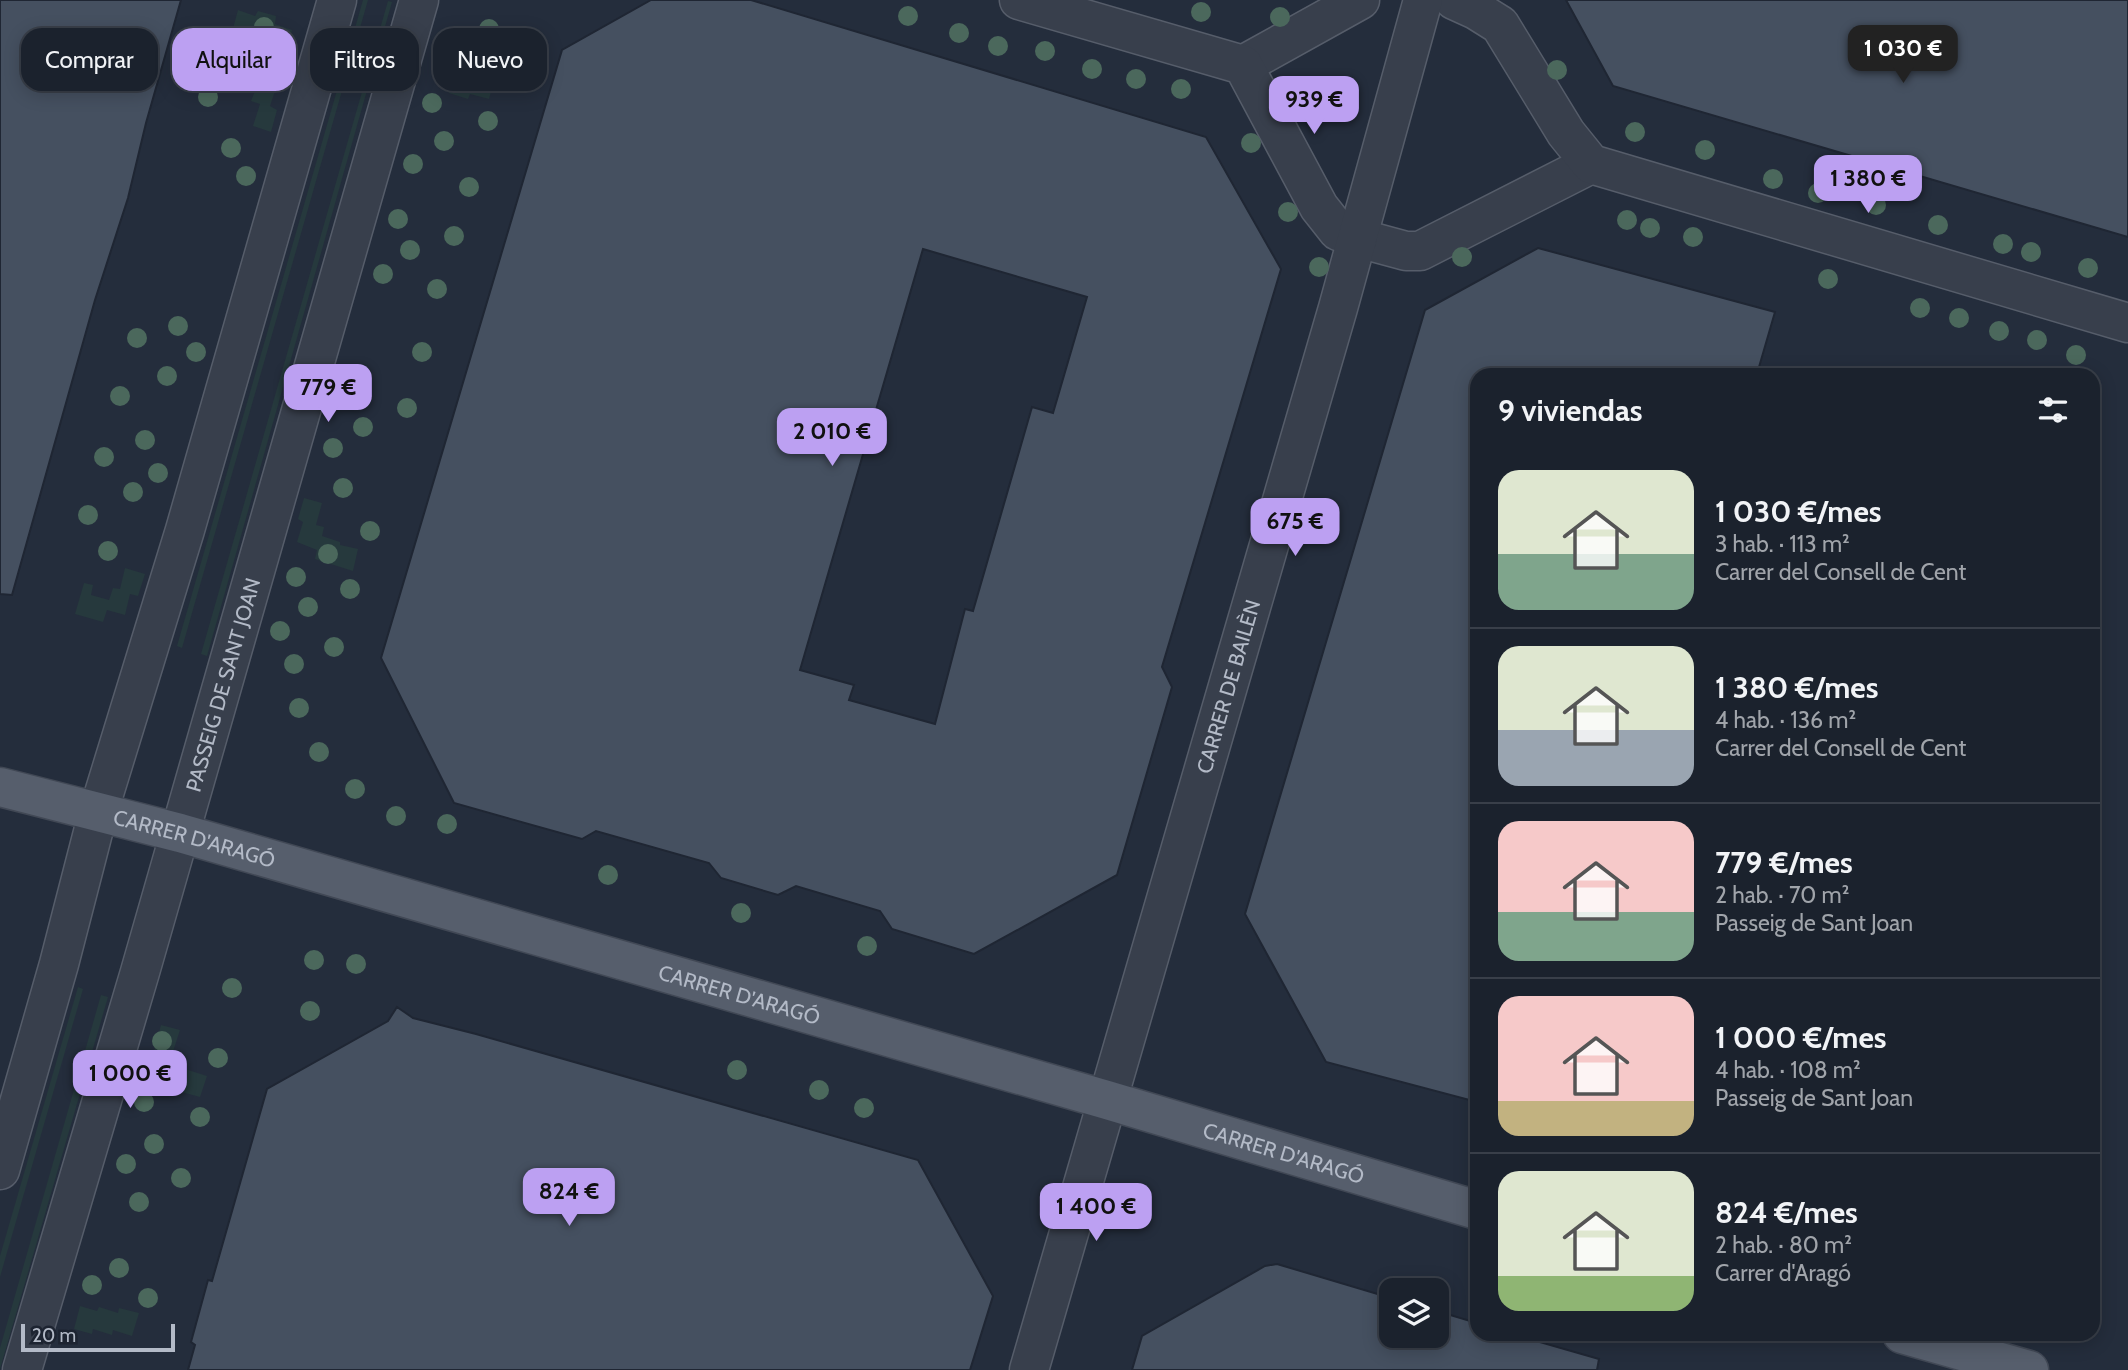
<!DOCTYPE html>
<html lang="es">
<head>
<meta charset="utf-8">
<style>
  :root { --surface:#1b222d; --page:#242a35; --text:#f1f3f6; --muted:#a0a4aa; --line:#393f49; --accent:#bca0f2 }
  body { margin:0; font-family:Cabin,sans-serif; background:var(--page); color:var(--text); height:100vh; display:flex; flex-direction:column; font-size:26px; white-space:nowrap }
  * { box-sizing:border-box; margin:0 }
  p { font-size:23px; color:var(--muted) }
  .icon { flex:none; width:38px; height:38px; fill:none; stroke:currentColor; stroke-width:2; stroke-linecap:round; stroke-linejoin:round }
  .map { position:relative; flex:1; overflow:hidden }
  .drawer { position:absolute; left:1470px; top:368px; width:630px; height:973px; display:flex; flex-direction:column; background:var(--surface); border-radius:21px; box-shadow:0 4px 18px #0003,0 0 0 2px var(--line) }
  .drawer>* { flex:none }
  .banner { position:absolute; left:21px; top:28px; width:665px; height:63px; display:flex; gap:14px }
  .buttons { position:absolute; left:1379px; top:1278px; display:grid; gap:14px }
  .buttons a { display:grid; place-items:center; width:70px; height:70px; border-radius:14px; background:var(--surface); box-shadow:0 4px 18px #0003,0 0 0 2px var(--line); font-size:35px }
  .scale { position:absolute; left:21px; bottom:18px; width:154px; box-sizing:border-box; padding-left:7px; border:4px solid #b3bac7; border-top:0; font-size:19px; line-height:24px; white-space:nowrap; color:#b3bac7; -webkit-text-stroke:5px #1d2431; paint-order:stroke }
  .price { position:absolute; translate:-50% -60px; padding:0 16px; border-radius:14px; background:var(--accent); color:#111; font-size:23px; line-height:46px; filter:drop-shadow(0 2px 4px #0008) }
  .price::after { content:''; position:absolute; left:50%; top:42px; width:21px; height:16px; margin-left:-10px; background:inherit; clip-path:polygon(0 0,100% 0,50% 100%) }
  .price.active { background:#222; color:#fff }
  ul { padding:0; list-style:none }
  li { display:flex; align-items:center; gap:21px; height:175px; padding:0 28px }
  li+li { border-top:2px solid var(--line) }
  li span { display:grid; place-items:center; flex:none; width:196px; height:140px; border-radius:21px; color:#555 }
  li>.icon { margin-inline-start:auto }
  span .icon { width:84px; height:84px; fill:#fffc; stroke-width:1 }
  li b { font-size:30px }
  h2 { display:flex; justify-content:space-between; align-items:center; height:84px; padding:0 28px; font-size:30px }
  .chip { padding:0 24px; border-radius:21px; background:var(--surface); box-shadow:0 4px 18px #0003,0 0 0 2px var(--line); font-size:24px; line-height:63px }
  .chip.active { background:var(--accent); color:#111 }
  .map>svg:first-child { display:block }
  .green { fill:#26393d }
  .building { fill:#455060; stroke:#1f2633; stroke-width:2; fill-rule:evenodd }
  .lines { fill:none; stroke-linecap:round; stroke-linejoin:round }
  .pedestrian-casing { stroke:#565d6a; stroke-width:41 }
  .minor-casing { stroke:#565d6a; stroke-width:41 }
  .tertiary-casing { stroke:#565d6a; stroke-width:41 }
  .primary-casing { stroke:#414855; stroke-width:41 }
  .pedestrian { stroke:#383f4c; stroke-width:38 }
  .minor { stroke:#383f4c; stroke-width:38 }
  .tertiary { stroke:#383f4c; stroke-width:38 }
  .primary { stroke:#565e6c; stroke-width:38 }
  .tree { fill:#4b685c }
  .labels { text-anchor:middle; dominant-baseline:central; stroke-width:5; stroke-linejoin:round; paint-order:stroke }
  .street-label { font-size:21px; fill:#b3bac7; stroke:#1d2431 }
</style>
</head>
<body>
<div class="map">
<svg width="2128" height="1370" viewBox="0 0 2128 1370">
  <rect width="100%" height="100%" fill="#242d3c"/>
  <g class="green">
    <path d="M363,0h5l-186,648 -5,-2z"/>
    <path d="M388,1l4,1 -185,654 -6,-2z"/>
    <path d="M238,10l17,6 3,-5 18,5 -1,8 17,6 -6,20 8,3 -7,22 -18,-5 7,-20 -8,-4 1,-8 -17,-5 -2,4 -18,-5z"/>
    <path d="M439,32l18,6 -6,21 7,3 -2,9 18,6 2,-5 19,5 -6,22 -19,-5 -2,5 -19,-6 3,-9 -18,-5 6,-22 -8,-2z"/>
    <path d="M242,63l19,6 -3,11 19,5 -7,21 7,4 -6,22 -18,-6 7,-22 -9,-3 4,-10 -19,-6z"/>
    <path d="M304,498l18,5 -6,22 8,2 -2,9 18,6v3l18,4 -5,22 -38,-12 2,-9 -20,-8 6,-20 -5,-3z"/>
    <path d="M125,568l20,6 -7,22 -8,-2 -5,21 -18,-5 -4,12 -28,-8 9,-31 9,2 -2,10 18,5 4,-12 7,1z"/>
    <path d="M78,987l5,2 -83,288v-21z"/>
    <path d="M101,995l7,2 -108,372v-21z"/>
    <path d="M161,1025l19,5 -11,34 38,12 -7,21 -37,-10 4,-12 -18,-5z"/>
    <path d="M80,1306l17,5 2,-4 19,6 1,-5 20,5 -7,23 -19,-6 -1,5 -19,-6 -1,5 -18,-5z"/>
  </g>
  <g class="building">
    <path d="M0,0h181l-35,123 -18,75 -33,102 -83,295 -12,-1z"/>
    <path d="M651,0h100l455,137 75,132 -119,398 10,20 -55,188 -143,79 -82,-25 -12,-18 -84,-25 -18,9 -57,-17 -12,-15 -113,-32 -14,8 -128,-36 -73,-145 181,-608zM923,249l164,48 -34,116 -21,-6 -59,204 -8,-2 -30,115 -86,-24 5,-15 -54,-15z"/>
    <path d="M1566,0h562v237l-515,-151z"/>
    <path d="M1538,248l237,64 -18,62h-280v728l-151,-40 -81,-148 180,-604z"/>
    <path d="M397,1007l16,11 63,16 442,126 75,136 -23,74h-782l7,-25 -4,-3 17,-62 4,1 55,-192 121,-68z"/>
    <path d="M1277,1264l114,34v37h46v-24l40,12v11h35l87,25 -2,11h-465l10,-34 123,-70z"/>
  </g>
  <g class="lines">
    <defs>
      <g id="pedestrian">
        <path d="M1243,65l117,-65"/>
        <path d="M1358,238l48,13h14l171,-87"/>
      </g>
      <g id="minor">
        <path d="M1019,0l224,65 76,142 19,24 20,7"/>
        <path d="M1454,0l22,10 24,15 66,108 25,31 537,159"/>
      </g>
      <g id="tertiary">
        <path d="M0,1170l59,-206 39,-151 87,-283 152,-530"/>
        <path id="s1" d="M22,1370l118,-398 279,-972"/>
        <path id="s2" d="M1029,1370l309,-1062 85,-308"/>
      </g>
      <g id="primary">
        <path id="s3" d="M0,787l180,46 927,267 370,110"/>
        <path d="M1902,1334l127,36"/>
      </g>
    </defs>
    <use href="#pedestrian" class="pedestrian-casing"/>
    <use href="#minor" class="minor-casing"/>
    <use href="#tertiary" class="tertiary-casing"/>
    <use href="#primary" class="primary-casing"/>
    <use href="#pedestrian" class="pedestrian"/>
    <use href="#minor" class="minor"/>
    <use href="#tertiary" class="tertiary"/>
    <use href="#primary" class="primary"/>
  </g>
  <g class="tree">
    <circle cx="1201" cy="12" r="10"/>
    <circle cx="908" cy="16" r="10"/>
    <circle cx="1280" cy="17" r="10"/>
    <circle cx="264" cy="27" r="10"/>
    <circle cx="489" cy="29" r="10"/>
    <circle cx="959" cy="33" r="10"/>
    <circle cx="998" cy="46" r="10"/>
    <circle cx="448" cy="48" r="10"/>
    <circle cx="221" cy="49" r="10"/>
    <circle cx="1045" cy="51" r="10"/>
    <circle cx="279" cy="60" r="10"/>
    <circle cx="503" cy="63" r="10"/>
    <circle cx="1092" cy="69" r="10"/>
    <circle cx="1557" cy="70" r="10"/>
    <circle cx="1136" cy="79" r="10"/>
    <circle cx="247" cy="80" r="10"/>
    <circle cx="464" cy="83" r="10"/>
    <circle cx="1181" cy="89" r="10"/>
    <circle cx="208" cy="97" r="10"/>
    <circle cx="432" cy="103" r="10"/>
    <circle cx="488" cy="121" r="10"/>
    <circle cx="1635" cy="132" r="10"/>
    <circle cx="444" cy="141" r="10"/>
    <circle cx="1251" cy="143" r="10"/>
    <circle cx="231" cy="148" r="10"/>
    <circle cx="1705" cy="150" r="10"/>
    <circle cx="413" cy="164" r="10"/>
    <circle cx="246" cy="176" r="10"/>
    <circle cx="1773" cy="179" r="10"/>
    <circle cx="469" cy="187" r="10"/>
    <circle cx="1818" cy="193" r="10"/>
    <circle cx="1876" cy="205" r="10"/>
    <circle cx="1288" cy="212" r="10"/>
    <circle cx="398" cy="219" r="10"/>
    <circle cx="1627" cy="220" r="10"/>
    <circle cx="1938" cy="225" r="10"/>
    <circle cx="1650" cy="228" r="10"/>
    <circle cx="454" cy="236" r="10"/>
    <circle cx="1693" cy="237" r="10"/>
    <circle cx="2003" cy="244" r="10"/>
    <circle cx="410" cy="250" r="10"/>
    <circle cx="2031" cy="252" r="10"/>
    <circle cx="1462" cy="257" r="10"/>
    <circle cx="1319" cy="267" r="10"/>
    <circle cx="2088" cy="268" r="10"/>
    <circle cx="383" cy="274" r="10"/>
    <circle cx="1828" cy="279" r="10"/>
    <circle cx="437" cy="289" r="10"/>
    <circle cx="1920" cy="308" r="10"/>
    <circle cx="1959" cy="318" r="10"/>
    <circle cx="178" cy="326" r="10"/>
    <circle cx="1999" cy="331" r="10"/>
    <circle cx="137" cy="338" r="10"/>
    <circle cx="2037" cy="340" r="10"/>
    <circle cx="196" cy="352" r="10"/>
    <circle cx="422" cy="352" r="10"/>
    <circle cx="2076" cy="355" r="10"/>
    <circle cx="167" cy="376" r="10"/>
    <circle cx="350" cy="392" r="10"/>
    <circle cx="120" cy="396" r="10"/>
    <circle cx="407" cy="408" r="10"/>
    <circle cx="363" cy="427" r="10"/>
    <circle cx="145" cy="440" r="10"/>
    <circle cx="333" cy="448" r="10"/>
    <circle cx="104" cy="457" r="10"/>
    <circle cx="158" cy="473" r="10"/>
    <circle cx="343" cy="488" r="10"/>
    <circle cx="133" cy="492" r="10"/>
    <circle cx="88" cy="515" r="10"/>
    <circle cx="370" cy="531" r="10"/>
    <circle cx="108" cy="551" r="10"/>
    <circle cx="328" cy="554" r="10"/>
    <circle cx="296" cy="577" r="10"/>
    <circle cx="350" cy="589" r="10"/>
    <circle cx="308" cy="607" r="10"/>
    <circle cx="280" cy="631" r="10"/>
    <circle cx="334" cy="647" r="10"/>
    <circle cx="294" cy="664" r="10"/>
    <circle cx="299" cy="708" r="10"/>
    <circle cx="319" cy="752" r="10"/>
    <circle cx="355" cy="789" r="10"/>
    <circle cx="396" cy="816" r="10"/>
    <circle cx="447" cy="824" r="10"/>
    <circle cx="608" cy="875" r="10"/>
    <circle cx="741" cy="913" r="10"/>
    <circle cx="867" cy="946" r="10"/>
    <circle cx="314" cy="960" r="10"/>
    <circle cx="356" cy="964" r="10"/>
    <circle cx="232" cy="988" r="10"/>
    <circle cx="310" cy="1011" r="10"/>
    <circle cx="162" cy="1041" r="10"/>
    <circle cx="218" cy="1058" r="10"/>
    <circle cx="737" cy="1070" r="10"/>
    <circle cx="175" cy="1076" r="10"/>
    <circle cx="819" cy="1090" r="10"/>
    <circle cx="144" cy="1102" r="10"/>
    <circle cx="864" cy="1108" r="10"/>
    <circle cx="200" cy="1117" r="10"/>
    <circle cx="154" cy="1144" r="10"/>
    <circle cx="126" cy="1164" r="10"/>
    <circle cx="181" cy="1178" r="10"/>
    <circle cx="139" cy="1202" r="10"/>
    <circle cx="119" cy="1268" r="10"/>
    <circle cx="92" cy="1285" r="10"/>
    <circle cx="148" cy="1298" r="10"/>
  </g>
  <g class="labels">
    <g class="street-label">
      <text stroke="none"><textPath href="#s1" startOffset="714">PASSEIG DE SANT JOAN</textPath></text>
      <text stroke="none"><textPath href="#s2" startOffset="712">CARRER DE BAILÈN</textPath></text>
      <text stroke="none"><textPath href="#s3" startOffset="201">CARRER D'ARAGÓ</textPath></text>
      <text stroke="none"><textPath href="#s3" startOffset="768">CARRER D'ARAGÓ</textPath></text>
      <text stroke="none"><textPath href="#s3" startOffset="1335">CARRER D'ARAGÓ</textPath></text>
    </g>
  </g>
</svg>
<div class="buttons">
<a><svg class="icon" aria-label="layers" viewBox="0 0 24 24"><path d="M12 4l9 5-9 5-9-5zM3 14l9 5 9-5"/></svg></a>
</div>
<div class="scale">20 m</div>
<b class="price active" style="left:1903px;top:85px">1 030 €</b>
<b class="price" style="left:1314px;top:136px">939 €</b>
<b class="price" style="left:1868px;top:215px">1 380 €</b>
<b class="price" style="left:328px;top:424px">779 €</b>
<b class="price" style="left:832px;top:468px">2 010 €</b>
<b class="price" style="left:1295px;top:558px">675 €</b>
<b class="price" style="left:130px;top:1110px">1 000 €</b>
<b class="price" style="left:569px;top:1228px">824 €</b>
<b class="price" style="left:1096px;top:1243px">1 400 €</b>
<div class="banner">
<a class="chip">Comprar</a>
<a class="chip active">Alquilar</a>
<a class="chip">Filtros</a>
<a class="chip">Nuevo</a>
</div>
<section class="drawer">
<h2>9 viviendas<svg class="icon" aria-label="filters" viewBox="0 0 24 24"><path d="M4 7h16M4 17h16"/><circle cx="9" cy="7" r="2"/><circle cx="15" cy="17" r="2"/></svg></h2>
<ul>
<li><span style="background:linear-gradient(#dfe7d0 60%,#7fa58c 0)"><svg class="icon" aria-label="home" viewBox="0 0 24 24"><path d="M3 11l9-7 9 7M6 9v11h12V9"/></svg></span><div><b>1 030 €/mes</b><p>3 hab. · 113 m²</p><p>Carrer del Consell de Cent</p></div></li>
<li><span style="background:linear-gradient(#dfe7d0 60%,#9aa5b1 0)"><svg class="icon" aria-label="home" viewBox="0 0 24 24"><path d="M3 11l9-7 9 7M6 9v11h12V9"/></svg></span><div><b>1 380 €/mes</b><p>4 hab. · 136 m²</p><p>Carrer del Consell de Cent</p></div></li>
<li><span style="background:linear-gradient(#f6c9c9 65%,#7fa58c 0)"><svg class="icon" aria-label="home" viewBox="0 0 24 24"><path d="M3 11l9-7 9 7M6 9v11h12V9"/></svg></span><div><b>779 €/mes</b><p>2 hab. · 70 m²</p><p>Passeig de Sant Joan</p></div></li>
<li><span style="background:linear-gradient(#f6c9c9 75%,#c2b280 0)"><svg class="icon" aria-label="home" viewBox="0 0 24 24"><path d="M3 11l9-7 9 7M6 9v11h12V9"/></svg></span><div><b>1 000 €/mes</b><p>4 hab. · 108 m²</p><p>Passeig de Sant Joan</p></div></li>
<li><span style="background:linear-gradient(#dfe7d0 75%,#8fb573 0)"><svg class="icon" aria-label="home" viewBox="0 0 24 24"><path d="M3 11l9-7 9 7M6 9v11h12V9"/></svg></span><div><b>824 €/mes</b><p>2 hab. · 80 m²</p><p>Carrer d'Aragó</p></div></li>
</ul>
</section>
</div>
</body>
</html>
